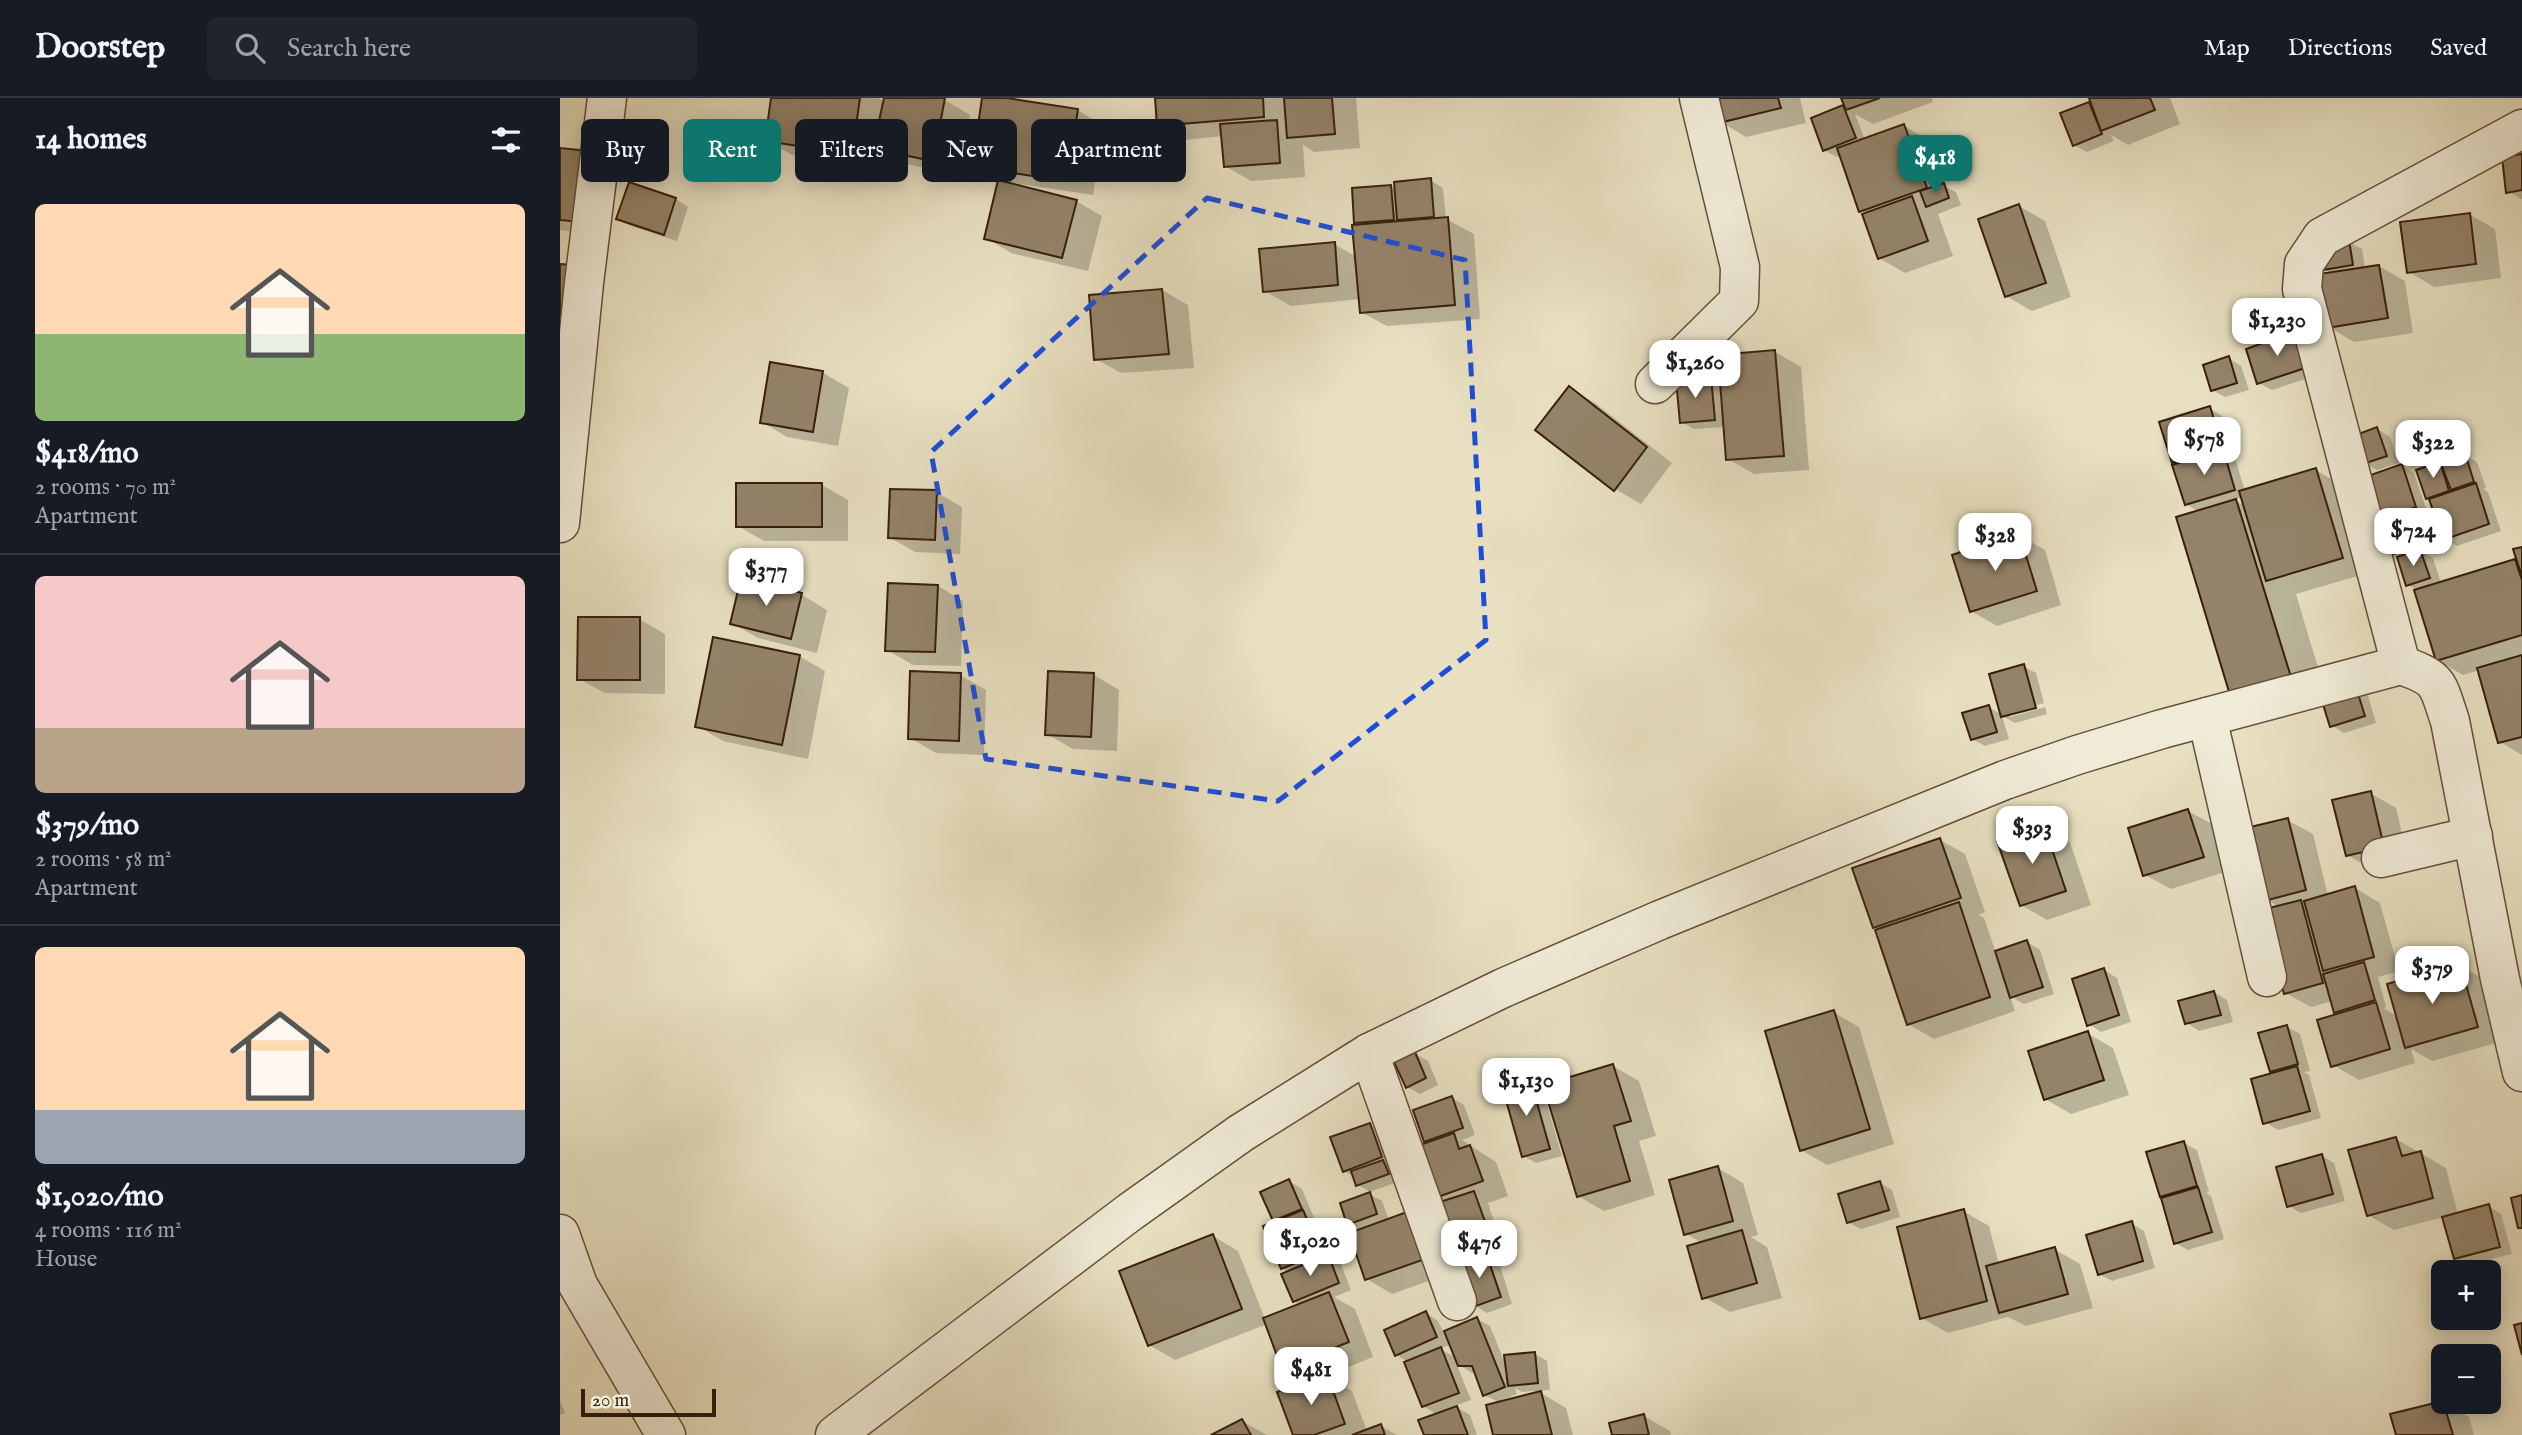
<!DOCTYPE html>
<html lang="en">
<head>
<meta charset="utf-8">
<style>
  :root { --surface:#171b24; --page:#20242c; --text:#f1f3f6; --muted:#9ea1a6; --line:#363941; --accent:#0f766e }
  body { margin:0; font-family:"IM FELL English",serif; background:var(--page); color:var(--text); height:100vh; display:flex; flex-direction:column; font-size:26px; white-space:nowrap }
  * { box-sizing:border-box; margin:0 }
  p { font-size:23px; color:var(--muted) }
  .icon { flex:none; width:38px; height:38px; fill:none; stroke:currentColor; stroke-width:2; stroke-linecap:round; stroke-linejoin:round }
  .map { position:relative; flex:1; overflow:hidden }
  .sheet { display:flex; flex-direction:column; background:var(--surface); width:560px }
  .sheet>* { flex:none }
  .hud { position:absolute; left:21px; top:21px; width:665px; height:63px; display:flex; gap:14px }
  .controls { position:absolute; left:1871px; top:1162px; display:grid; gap:14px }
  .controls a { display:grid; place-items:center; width:70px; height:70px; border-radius:10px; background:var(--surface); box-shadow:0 4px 18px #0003; font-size:35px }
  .scale { position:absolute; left:21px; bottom:18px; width:135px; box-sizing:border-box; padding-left:7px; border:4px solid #381f0c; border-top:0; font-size:19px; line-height:24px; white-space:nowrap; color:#381f0c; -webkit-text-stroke:5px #f0ebd7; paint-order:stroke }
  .price { position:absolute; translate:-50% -60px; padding:0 16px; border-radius:14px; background:#fff; color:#222; font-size:23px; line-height:46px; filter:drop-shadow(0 2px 4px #0008) }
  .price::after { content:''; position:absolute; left:50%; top:42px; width:21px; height:16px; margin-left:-10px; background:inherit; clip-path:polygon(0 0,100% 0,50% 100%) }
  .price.on { background:var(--accent); color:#fff }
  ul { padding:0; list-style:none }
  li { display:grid; align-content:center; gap:14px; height:371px; padding:0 35px }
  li+li { border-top:2px solid var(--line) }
  li span { display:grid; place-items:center; height:217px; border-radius:10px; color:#555 }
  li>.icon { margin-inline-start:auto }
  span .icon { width:126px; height:126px; fill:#fffc; stroke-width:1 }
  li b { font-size:30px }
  h2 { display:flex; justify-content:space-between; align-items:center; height:84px; padding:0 35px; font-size:30px }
  .pill { padding:0 24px; border-radius:10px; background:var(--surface); box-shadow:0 4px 18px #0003; font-size:24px; line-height:63px }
  .pill.on { background:var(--accent); color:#fff }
  header { display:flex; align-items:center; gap:42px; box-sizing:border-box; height:98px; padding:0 35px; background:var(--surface); border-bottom:2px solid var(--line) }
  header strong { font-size:33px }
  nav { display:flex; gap:38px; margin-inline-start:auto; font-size:24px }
  .search { width:490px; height:63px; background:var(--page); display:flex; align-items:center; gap:18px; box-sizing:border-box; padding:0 24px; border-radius:10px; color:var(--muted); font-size:26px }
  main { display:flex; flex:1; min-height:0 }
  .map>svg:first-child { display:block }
  .shadow { fill:#0003; fill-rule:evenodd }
  .building { fill:#94836a; stroke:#381f0c; stroke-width:2 }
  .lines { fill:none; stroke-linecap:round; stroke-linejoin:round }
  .minor-casing { stroke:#644f39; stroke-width:41 }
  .minor { stroke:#f0ebd7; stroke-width:38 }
  .marked { fill:none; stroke:#1d4ed8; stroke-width:5; stroke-dasharray:14 9; stroke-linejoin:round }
</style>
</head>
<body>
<header>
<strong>Doorstep</strong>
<div class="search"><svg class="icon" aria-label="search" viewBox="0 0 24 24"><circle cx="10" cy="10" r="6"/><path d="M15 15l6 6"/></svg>Search here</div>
<nav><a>Map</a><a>Directions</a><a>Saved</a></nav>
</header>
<main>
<section class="sheet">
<h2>14 homes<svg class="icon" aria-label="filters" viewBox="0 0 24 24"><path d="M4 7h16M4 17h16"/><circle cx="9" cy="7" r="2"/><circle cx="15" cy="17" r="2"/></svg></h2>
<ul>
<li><span style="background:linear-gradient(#ffd9b3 60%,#8fb573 0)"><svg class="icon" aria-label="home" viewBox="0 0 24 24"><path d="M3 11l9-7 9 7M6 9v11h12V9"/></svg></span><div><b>$418/mo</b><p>2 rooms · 70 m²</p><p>Apartment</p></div></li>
<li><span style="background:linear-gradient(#f6c9c9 70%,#b9a48a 0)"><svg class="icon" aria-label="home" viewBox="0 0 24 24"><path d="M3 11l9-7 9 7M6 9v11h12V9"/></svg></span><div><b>$379/mo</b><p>2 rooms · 58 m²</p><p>Apartment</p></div></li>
<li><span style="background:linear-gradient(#ffd9b3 75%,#9aa5b1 0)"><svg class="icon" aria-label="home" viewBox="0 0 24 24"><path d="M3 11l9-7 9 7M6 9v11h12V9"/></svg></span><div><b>$1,020/mo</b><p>4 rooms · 116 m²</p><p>House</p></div></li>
</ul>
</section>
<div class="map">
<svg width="1962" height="1337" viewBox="0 0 1962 1337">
  <rect width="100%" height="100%" fill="#e8e0c1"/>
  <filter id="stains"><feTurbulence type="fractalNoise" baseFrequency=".00286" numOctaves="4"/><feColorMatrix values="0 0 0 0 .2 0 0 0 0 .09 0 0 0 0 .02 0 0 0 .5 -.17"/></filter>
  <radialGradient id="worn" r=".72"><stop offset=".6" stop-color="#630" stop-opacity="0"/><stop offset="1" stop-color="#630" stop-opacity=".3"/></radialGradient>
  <g class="shadow">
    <path d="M213,0h105l7,4v-4l60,2 25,15 -11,60 -58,-12 -21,-12 -3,17 -85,-13 -25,-15z"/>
    <path d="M424,0l93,12 26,15 -10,70 -80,-12 -1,3 64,15 26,15 -14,55 -77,-18 -25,-15 14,-57 -26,-15z"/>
    <path d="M596,0h200l4,50 -46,4 -11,-7 2,32 -54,4 -26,-15 -2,-30 -38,4 -26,-15z"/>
    <path d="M1155,0h85l6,25 -60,14 -25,-15z"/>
    <path d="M1283,0h89l1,4 -60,22 -18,-10 10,26 39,-14 26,15 16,46 10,5 5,13 -23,9 15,42 -48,17 -26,-15 -12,-44 -6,-4 -20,-55 -4,2 -13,-7 19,-43 4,3z"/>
    <path d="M1530,0h80l10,26 -52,21 -17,-10 3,6 -27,11 -13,-7 15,-41 5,2z"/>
    <path d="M0,52l47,86 -47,-6z"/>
    <path d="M1962,58v43h-1l-13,-8z"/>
    <path d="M870,82l13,8 3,31 28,15 6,85 -93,7 -26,-14 -1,-13 -69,7 -26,-15 69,-47 23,13 6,-31 -7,-4 35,-35 5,3z"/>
    <path d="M70,86l46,15 12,8 -11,34 -46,-15 -12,-7z"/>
    <path d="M1459,108l26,15 26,76 -39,14 -26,-15z"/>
    <path d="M1909,116l26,15 6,49 -67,9 -25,-15z"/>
    <path d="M1789,144l13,7 3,20 14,-3 26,15 8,52 -59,9 -25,-15 4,-53 -9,-5z"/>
    <path d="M602,192l26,15 6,63 -73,5 -25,-14z"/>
    <path d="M1688,252l72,24 -48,16 -13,-7z"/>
    <path d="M1215,254l26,15 8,103 -55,4 -26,-15 -3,-32 -31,2 -12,-7 29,-43 11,7z"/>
    <path d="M1668,260l13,8 8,24 -24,7 -13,-7z"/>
    <path d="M212,266l51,9 26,15 -11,58 -51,-9 -25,-15z"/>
    <path d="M1009,290l26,15 77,60 -31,41 -26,-15 -77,-60z"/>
    <path d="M1649,310l13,8 12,38 -4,1 5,3 10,33 71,-21 25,15 27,88 -72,21 31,104 29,-9 12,7 8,27 -32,10 -12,-7 -8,-27 -55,17 -70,-204 -13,-8 -8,-39 -5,-3zM1683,399l3,10 -11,-7z"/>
    <path d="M1817,331l13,8 9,26 -22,7 -13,-7z"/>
    <path d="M1904,357l13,7 9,26 -3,1 5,3 13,39 -44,15 -13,-8 -25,-67z"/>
    <path d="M1842,368l12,7 14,41 -18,6 11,7 9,26 -5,1 8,4 8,25 77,-24 4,-11v207l-22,-13 -20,-72 -17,5 -26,-15 -21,-71 -8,-4 -5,-28 -7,-4 -6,-27 -12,-7z"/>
    <path d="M262,387l26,15v41h-84l-26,-15z"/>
    <path d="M376,394l26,15 -2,47 -45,-2 -26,-15z"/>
    <path d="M1459,437l26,15 16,55 -64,21 -26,-15z"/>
    <path d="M183,482l59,15 25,15 -10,43 -59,-15 -26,-15z"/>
    <path d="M378,488l25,15 -2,65 -48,-1 -26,-15z"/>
    <path d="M79,521l26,15v60l-60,-1 -26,-14z"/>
    <path d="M239,558l26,15 -17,88 -85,-18 -26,-15z"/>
    <path d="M1463,568l13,7 11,41 -32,9 -13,-7 7,23 -24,7 -13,-7 17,-32 13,8zM1484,605l1,4 -35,10v-4z"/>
    <path d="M400,577l26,15 -2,65 -48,-2 -26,-15z"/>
    <path d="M534,577l25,15 -2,61 -44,-2 -26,-15z"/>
    <path d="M1810,695l26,15 13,54 -36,8 -26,-15z"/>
    <path d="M1628,713l26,14 14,46 -57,18 -26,-14z"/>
    <path d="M1727,722l26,14 15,62 27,-8 25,15 19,68 -21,6 8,30 -3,1 15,9 62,-52 25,15 18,61 -71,20 -21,-12 4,14 -56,17 -26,-15 8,-51 -5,-3 -3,-10 -22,6 -26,-14 -6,-86 -13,-8z"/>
    <path d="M1484,729l26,15 21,63 -44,15 -26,-15z"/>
    <path d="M1380,742l25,14 20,58 -7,3 6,3 12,35 31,-11 13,8 14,44 -30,10 -14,-8 5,15 -81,28 -26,-15 -28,-94 -6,-3z"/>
    <path d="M1544,872l13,8 14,44 -30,10 -12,-8z"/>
    <path d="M1654,894l13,8 6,22 -34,9 -12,-8z"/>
    <path d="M1273,914l26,15 35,117 -67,21 -26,-15z"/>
    <path d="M1727,929l13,7 10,37 -6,1 5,3 12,43 -43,12 -13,-8 11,-48 -5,-3z"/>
    <path d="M1527,935l26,15 16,47 -58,19 -26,-15z"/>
    <path d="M855,956l13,7 10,24 -18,9 -13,-7z"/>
    <path d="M1053,968l26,15 17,55 -17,5 16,54 -51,16 -26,-15 -28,-96 -4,1 16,55 -26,7 -13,-7 7,-76 17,10z"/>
    <path d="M892,1000l12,7 11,30 -13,5 34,22 12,34 -20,7 11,34 -35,11 -13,-7 -5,-39 -9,-5 -8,-54 -4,-2z"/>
    <path d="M810,1027l12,7 18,49 -30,11 -13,-8 -2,-7 -11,-6z"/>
    <path d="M1836,1041l50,29 12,47 30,-9 13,8 11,40 -44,11 -13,-7 -11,-41 -50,13 -26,-15z"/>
    <path d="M1624,1045l13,7 12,42 -3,1 5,3 13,43 -36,11 -13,-7 -9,-45 -5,-2z"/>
    <path d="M1762,1058l12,7 11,38 -44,12 -12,-7z"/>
    <path d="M1158,1070l25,15 15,52 -7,2 16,10 15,51 -52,14 -26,-15 -2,-54 -17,-10z"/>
    <path d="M729,1083l13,8 29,69 10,6 10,26 -17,7 21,12 18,48 -47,19 26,15 15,40 14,-5 16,9h-102l14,-53 -25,-15 -17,-43 -92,36 -26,-15 64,-109 25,15 27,68 36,-14 -7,-4 -5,-29 -7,-4 -7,-45 -13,-31z"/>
    <path d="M1320,1085l12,7 8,27 -39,12 -13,-7z"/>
    <path d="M809,1096l13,7 7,19 67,51 -64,23 -25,-15 -7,-49 -11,-7z"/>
    <path d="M1403,1113l26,15 10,39 55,-16 26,15 13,44 -67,18 -18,-9 -60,16 -26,-15z"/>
    <path d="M1571,1125l13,8 11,37 -43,13 -13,-7z"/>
    <path d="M926,1157l13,7 13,42 -25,9 -13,-8z"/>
    <path d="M866,1215l12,8 6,12 33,-14 13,7 16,40 29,-12 12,7 3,29 -28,2 -7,-4 2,6 -17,7 1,2 40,-10 25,15 7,27h-78l5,-32 -15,-8 -9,-23 -4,1 -16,-10 15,37 -17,6 16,9 7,20h-51l12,-20 -15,-9 -15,-44 -11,-7zM891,1246l6,14 -17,-9z"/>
    <path d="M0,1302l5,13 -5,2z"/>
    <path d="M1884,1305l25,14 5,18h-77l-5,-20z"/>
    <path d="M1084,1318l26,15 1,4h-57z"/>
    <path d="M682,1323l25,14h-53z"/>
  </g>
  <g class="building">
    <path d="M211,0h89l-8,56 -87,-13z"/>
    <path d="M324,0h61l-12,63 -60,-12z"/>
    <path d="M422,0h25l71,11 -11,72 -95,-14z"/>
    <path d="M595,0h108l1,19 -107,9z"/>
    <path d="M724,0h48l3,36 -48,4z"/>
    <path d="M1153,0h65l3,10 -62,15z"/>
    <path d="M1281,0h39l-34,12z"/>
    <path d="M1529,0h61l5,12 -54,21z"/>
    <path d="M1529,4l13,32 -29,12 -13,-33z"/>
    <path d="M1283,7l13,33 -33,13 -12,-33z"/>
    <path d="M717,22l3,43 -56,4 -4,-43z"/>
    <path d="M1344,26l23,64 -68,24 -22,-64z"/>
    <path d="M0,50l28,3 -7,71 -21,-2z"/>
    <path d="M1962,56v36l-16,3 -4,-36z"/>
    <path d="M871,80l3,39 -37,3 -3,-38z"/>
    <path d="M438,82l79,20 -15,58 -78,-19z"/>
    <path d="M69,84l47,16 -12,37 -48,-16z"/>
    <path d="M1384,85l5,15 -23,9 -6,-16z"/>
    <path d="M831,87l3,35 -40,3 -2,-35z"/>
    <path d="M1352,98l16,45 -50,18 -16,-45z"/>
    <path d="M1459,106l27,79 -41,14 -27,-78z"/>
    <path d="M1910,115l6,51 -69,9 -7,-51z"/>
    <path d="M888,119l7,88 -95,8 -8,-88z"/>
    <path d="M1789,142l4,25 -30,5 -5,-25z"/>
    <path d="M775,144l3,43 -75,7 -4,-43z"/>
    <path d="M0,166l13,1 -3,55 -10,-1z"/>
    <path d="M1819,167l9,53 -61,10 -8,-54z"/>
    <path d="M602,191l7,65 -75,6 -5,-65z"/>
    <path d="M1736,233l12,36 -51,17 -11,-35z"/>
    <path d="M1215,252l9,106 -58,4 -8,-105z"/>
    <path d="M1669,258l8,27 -26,8 -8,-26z"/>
    <path d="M210,264l53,9 -10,61 -53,-9z"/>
    <path d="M1151,279l4,43 -35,3 -4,-43z"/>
    <path d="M1009,288l78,61 -33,44 -79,-61z"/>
    <path d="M1650,308l12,41 -50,16 -13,-41z"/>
    <path d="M1817,329l10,29 -24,8 -10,-28z"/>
    <path d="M1663,351l12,41 -50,15 -13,-40z"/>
    <path d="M1905,355l9,29 -23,8 -11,-29z"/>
    <path d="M1880,364l9,29 -23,8 -10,-29z"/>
    <path d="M1842,366l14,43 -40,13 -14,-42z"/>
    <path d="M1756,370l27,90 -77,23 -27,-90z"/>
    <rect x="176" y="385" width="86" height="44"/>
    <path d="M1916,385l13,41 -46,16 -14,-41z"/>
    <path d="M330,391l47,1 -2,50 -47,-2z"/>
    <path d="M1676,401l55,178 -61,18 -54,-178z"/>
    <path d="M1848,419l10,29 -24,8 -9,-28z"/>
    <path d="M1459,435l18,58 -67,21 -18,-57z"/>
    <path d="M1962,449v30l-9,-28z"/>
    <path d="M1860,451l10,29 -24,8 -9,-29z"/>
    <path d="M1955,461l7,21v55l-86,26 -22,-71z"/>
    <path d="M181,480l61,15 -11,46 -61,-15z"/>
    <path d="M328,485l50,2 -3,67 -50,-1z"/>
    <path d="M18,519h62v63h-63z"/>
    <path d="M153,539l87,18 -18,90 -87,-18z"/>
    <path d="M1962,557v82l-24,6 -21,-75z"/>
    <path d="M1464,566l12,44 -35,9 -12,-43z"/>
    <path d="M350,573l51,2 -2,68 -51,-2z"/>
    <path d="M488,573l46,2 -3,64 -46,-2z"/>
    <path d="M1796,589l9,29 -35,11 -9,-29z"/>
    <path d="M1429,607l8,27 -26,8 -9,-27z"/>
    <path d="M1811,693l13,56 -38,9 -14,-56z"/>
    <path d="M1628,711l16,48 -61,19 -15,-48z"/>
    <path d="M1728,720l18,72 -42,11 -18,-73z"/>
    <path d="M1484,727l22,66 -46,15 -23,-65z"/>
    <path d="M1380,740l21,60 -88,30 -21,-60z"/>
    <path d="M1795,788l19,71 -51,14 -19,-70z"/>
    <path d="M1741,802l22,83 -39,11 -23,-84z"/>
    <path d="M1399,804l31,95 -83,28 -32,-95z"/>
    <path d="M1467,842l16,47 -33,11 -15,-47z"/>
    <path d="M1804,864l11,38 -41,13 -11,-39z"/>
    <path d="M1900,865l18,64 -73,21 -18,-64z"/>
    <path d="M1544,870l15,47 -32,11 -15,-47z"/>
    <path d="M1654,893l7,24 -36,9 -7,-23z"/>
    <path d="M1816,904l14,47 -59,18 -14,-47z"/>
    <path d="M1274,912l36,119 -70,22 -35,-120z"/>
    <path d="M1727,927l11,39 -28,8 -12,-39z"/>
    <path d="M1528,933l16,49 -60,20 -16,-49z"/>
    <path d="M855,954l11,26 -20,10 -12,-26z"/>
    <path d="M1053,966l18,57 -17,5 16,55 -53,16 -34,-112z"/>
    <path d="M1737,968l13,45 -47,13 -12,-45z"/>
    <path d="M970,980l20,71 -28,8 -20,-71z"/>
    <path d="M892,998l11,32 -39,14 -11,-32z"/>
    <path d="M810,1025l12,34 -39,15 -13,-35z"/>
    <path d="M894,1035l5,16 11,-4 13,36 -48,17 -18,-52z"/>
    <path d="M1836,1039l6,19 19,-5 12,47 -66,18 -19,-66z"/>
    <path d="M1624,1043l13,45 -37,11 -14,-45z"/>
    <path d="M1762,1056l11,40 -46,13 -11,-40z"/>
    <path d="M823,1062l6,14 -33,12 -5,-15z"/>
    <path d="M1158,1068l15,55 -49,14 -15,-55z"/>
    <path d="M729,1081l13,30 -29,12 -13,-29z"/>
    <path d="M1320,1083l9,29 -42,13 -9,-29z"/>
    <path d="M1638,1089l14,45 -38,12 -13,-46z"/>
    <path d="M914,1093l14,39 -38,12 -13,-39z"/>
    <path d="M810,1094l7,22 -30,11 -7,-22z"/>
    <path d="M1962,1097v33h-4l-7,-30z"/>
    <path d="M1929,1106l11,43 -46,12 -12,-42z"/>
    <path d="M855,1111l16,48 -66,23 -16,-47z"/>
    <path d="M1404,1111l23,92 -67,18 -23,-92z"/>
    <path d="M743,1112l18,43 -40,16 -18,-43z"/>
    <path d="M1572,1123l11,40 -45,14 -12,-40z"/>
    <path d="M1182,1132l15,53 -55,16 -15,-53z"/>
    <path d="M653,1136l29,75 -94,37 -29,-75z"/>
    <path d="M1495,1149l13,47 -69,19 -13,-47z"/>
    <path d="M926,1155l15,44 -28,10 -15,-45z"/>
    <path d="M768,1156l11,29 -46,19 -12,-28z"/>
    <path d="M769,1194l20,50 -67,27 -19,-51z"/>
    <path d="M866,1213l11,26 -42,19 -11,-26z"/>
    <path d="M917,1219l28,70 -22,9 -11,-30h-14l-14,-35z"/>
    <path d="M1962,1225v32l-8,-30z"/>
    <path d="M881,1249l18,46 -37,14 -18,-45z"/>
    <path d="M975,1254l3,31 -30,3 -4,-31z"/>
    <path d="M767,1276l18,50 -31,11h-21l-16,-43z"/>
    <path d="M981,1293l11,44h-59l-7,-30z"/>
    <path d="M1883,1303l10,34h-57l-6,-21z"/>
    <path d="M897,1308l11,29h-44l-6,-15z"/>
    <path d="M1084,1316l5,21h-37l-3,-12z"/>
    <path d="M682,1321l9,16h-40z"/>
    <path d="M821,1326l4,11h-33z"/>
  </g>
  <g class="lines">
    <defs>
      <g id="minor">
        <path d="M1095,286l84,-83 1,-34 -41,-169"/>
        <path d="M0,425l24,-240 23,-185"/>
        <path d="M1841,567c40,14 36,18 49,56l50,258 22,93"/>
        <path d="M1647,619l60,260"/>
        <path d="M1821,760l92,-22"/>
        <path d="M809,955l88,248"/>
        <path d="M0,1136l18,51 88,150"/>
        <path d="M275,1337l295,-223 111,-79 128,-80 134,-65 157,-68 345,-140 72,-25 85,-26 239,-64 -99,-376 2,-25 18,-27 200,-108"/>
      </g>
    </defs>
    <use href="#minor" class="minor-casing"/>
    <use href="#minor" class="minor"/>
  </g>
  <path class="marked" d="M647,100l258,62 21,380 -208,161 -292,-42 -55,-307z"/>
  <rect width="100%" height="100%" filter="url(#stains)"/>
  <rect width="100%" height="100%" fill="url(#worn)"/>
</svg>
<div class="controls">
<a>+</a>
<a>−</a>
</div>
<div class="scale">20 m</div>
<b class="price on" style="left:1375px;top:97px">$418</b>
<b class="price" style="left:1717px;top:260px">$1,230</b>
<b class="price" style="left:1135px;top:302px">$1,260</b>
<b class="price" style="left:1644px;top:379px">$578</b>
<b class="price" style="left:1873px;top:382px">$322</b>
<b class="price" style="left:1853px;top:470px">$724</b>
<b class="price" style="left:1435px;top:475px">$328</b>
<b class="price" style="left:206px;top:510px">$377</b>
<b class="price" style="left:1472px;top:768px">$393</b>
<b class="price" style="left:1872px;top:908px">$379</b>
<b class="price" style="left:966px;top:1020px">$1,130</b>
<b class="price" style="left:750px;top:1180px">$1,020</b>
<b class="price" style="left:919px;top:1182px">$476</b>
<b class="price" style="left:751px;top:1309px">$481</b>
<div class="hud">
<a class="pill">Buy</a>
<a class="pill on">Rent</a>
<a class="pill">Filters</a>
<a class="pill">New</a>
<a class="pill">Apartment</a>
</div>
</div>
</main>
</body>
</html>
